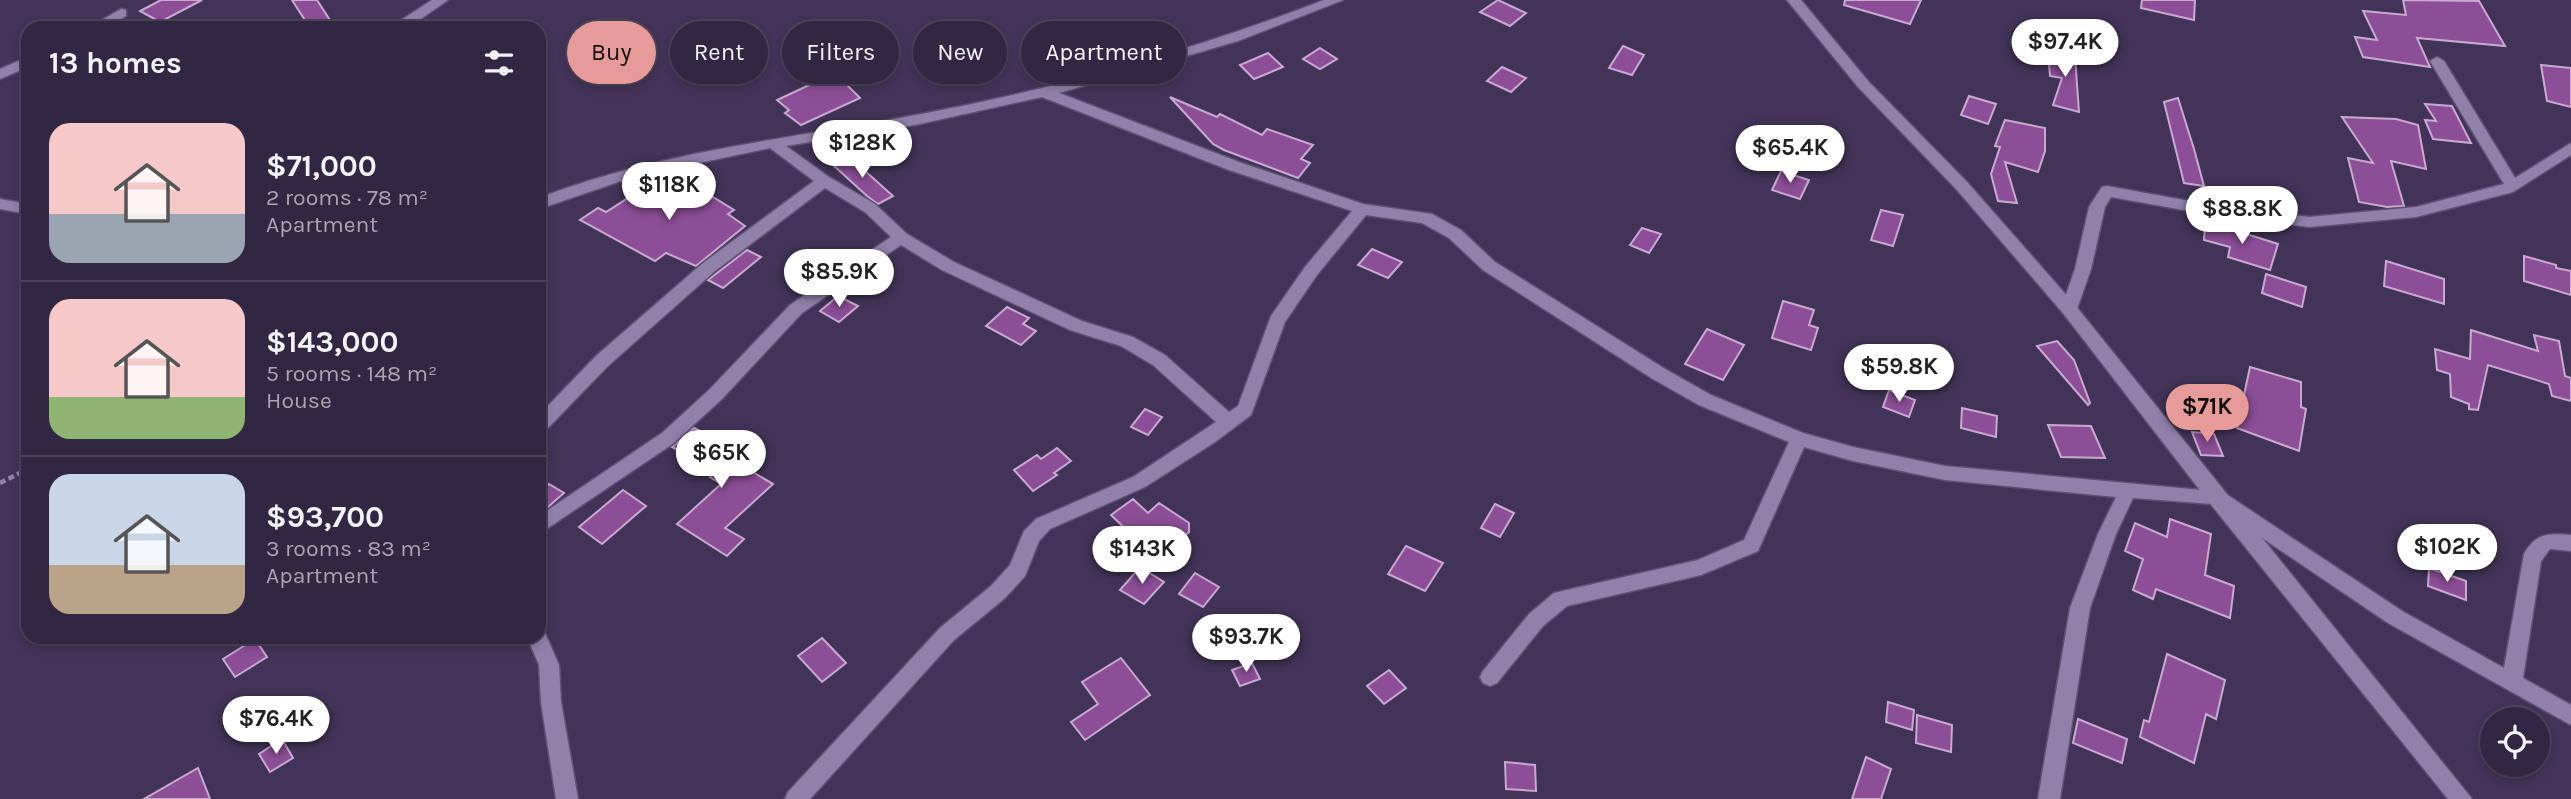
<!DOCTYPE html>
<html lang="en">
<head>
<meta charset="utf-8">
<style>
  :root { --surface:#322742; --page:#3a2f49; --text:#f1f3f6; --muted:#a8a5b2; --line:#4d445b; --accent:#e69b98 }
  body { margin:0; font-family:Karla,sans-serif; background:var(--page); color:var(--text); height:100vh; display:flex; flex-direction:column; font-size:26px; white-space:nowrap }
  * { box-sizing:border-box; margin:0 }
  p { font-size:23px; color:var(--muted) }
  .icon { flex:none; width:38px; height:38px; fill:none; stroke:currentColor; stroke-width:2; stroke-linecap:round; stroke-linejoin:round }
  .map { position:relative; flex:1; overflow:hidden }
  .drawer { position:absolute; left:21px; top:21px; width:525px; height:623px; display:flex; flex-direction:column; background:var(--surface); border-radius:21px; box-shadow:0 4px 10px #0003,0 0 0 2px var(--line) }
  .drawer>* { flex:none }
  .top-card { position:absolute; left:567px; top:21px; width:665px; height:63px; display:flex; gap:14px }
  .fabs { position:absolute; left:2480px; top:707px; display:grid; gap:14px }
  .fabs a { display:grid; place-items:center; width:70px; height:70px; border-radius:50%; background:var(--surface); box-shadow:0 4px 10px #0003,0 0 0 2px var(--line); font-size:35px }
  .price { position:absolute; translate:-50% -60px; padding:0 16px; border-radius:24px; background:#fff; color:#222; font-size:23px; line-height:46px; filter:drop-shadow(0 2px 4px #0008) }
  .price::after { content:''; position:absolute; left:50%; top:42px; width:21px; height:16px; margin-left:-10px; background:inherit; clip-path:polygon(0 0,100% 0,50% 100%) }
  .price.active { background:var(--accent); color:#111 }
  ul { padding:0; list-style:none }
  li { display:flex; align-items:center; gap:21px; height:175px; padding:0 28px }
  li+li { border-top:2px solid var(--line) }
  li span { display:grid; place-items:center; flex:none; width:196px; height:140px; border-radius:21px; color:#555 }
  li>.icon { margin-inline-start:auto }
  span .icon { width:84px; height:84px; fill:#fffc; stroke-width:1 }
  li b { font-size:30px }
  h2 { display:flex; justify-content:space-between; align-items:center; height:84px; padding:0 28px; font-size:30px }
  .pill { padding:0 24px; border-radius:32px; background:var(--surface); box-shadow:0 4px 10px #0003,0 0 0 2px var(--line); font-size:24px; line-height:63px }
  .pill.active { background:var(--accent); color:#111 }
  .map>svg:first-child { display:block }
  .building { fill:#8b4e97; stroke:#c9a9cf; stroke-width:2 }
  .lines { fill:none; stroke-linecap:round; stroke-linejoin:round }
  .minor-casing { stroke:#5e5171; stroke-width:3 }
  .tertiary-casing { stroke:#5e5171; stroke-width:3 }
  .path { stroke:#9085a3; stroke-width:4.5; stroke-dasharray:6 3.5; stroke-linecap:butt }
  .minor { fill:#9081ab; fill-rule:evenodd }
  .tertiary { fill:#9081ab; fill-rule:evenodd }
</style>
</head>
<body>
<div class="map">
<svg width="2571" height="799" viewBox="0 0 2571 799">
  <rect width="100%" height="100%" fill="#423458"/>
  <g class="building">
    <path d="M161,0h41l-42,22 -20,-11z"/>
    <path d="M292,0h25l18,28h-25z"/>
    <path d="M1498,0l28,13 -16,13 -30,-14z"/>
    <path d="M1845,0h76l-11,24 -66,-19z"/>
    <path d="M2142,0h53l-1,20 -53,-12z"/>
    <path d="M2403,0l76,1 26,45 -88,-8 13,29 -67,-10 -8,-20 22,3 -14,-29 43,4z"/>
    <path d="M2074,44l1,12 4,56 -26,-7 9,-27 -12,-2 -2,-25 22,4z"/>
    <path d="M1623,46l21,9 -12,20 -23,-7z"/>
    <path d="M1320,48l17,11 -17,10 -17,-10z"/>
    <path d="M1268,53l15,14 -29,12 -14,-14z"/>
    <path d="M2541,65l30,3v39l-24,-6z"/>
    <path d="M1502,67l24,11 -15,14 -24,-11z"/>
    <path d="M835,73l25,25 -59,27 -16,-12 4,-3 -12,-10z"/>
    <path d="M1969,96l27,8 -8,20 -27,-9z"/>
    <path d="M1170,97l47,20 3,-3 42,21 5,-6 46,16 -12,14 9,4 -12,15 -74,-28 -11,-6z"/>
    <path d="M2178,98l16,51 10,37 -20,-3 -20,-81z"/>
    <path d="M2425,104l27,2 19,37 -38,-4 -8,-19 11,1z"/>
    <path d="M2342,117l54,2 22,6 8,44 -35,-8 13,45 -17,1 -28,-5 -11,-44 25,5z"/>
    <path d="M2005,120l40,8v23l-7,21 -33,-10 12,41 -19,-2 -7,-27 9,-27 -5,-1z"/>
    <path d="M845,153l48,43 -15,8 -11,-8 -34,-31z"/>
    <path d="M1781,171l28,9 -9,19 -28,-9z"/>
    <path d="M664,175l16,10 7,-4 47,29 -6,4 17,12 -49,40 -30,-13 -11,8 -75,-41 18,-12 8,4z"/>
    <path d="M1881,210l22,5 -10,31 -22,-6z"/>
    <path d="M2205,221l73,23 -8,26 -42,-13 2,-10 -26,-7z"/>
    <path d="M1642,228l19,6 -12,19 -19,-8z"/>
    <path d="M1372,249l30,13 -14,16 -30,-13z"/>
    <path d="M747,250l14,7 -38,31 -15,-8z"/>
    <path d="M2524,256l32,9v3l15,3v24l-47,-14z"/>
    <path d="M2386,261l58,18v25l-60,-18z"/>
    <path d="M2266,274l40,13 -4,20 -40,-14z"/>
    <path d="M838,296l20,10 -19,16 -19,-11z"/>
    <path d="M1783,301l31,9 -5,15 9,3 -7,22 -39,-12z"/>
    <path d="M1007,307l22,11 -6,6 13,7 -15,14 -35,-19z"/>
    <path d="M1707,329l37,16 -21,35 -38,-16z"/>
    <path d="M2471,330l67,21 -4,-16 25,6 6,35 6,2v23l-19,-5 -3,-12 -61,-19 -10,45 -9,-1v-5l-18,-7 -1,-23 -13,-4 -2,-21 35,10z"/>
    <path d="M2057,341l17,19 16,43 -2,2 -51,-59z"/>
    <path d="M2250,367l51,15v25l5,2 -7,42 -62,-23z"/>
    <path d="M1889,390l26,10 -6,17 -26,-10z"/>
    <path d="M1962,408l35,8 -1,21 -35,-9z"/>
    <path d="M1145,409l17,8 -14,18 -17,-8z"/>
    <path d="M2048,425l43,1 14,32 -44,-1z"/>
    <path d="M694,428l63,31 -11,9 27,16 -48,44 19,11 -17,17 -50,-32 44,-40 -11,-7 8,-7 -46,-23z"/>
    <path d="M2192,432l22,2 9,22 -22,-1z"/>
    <path d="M1057,448l14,13 -17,12 3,2 -24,16 -19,-21 23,-15 4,4z"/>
    <path d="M549,484l15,9 -16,14 -9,-6v-9z"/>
    <path d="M623,490l23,16 -44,38 -23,-17z"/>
    <path d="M1133,499l15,14 11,-10 30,20v9l-15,14 -14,-9 -16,23 -23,-11 11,-14 -21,-20z"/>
    <path d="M1495,504l19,9 -14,24 -19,-9z"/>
    <path d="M2170,519l41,15 -6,41 29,11 -4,32 -74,-29 -3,10 -20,-9 10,-31 -18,-8 10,-28 32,14z"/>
    <path d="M1406,546l37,17 -18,28 -37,-17z"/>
    <path d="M1140,567l24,15 -20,22 -24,-14z"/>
    <path d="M2429,568l37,13v19l-38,-14z"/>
    <path d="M1195,573l24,14 -16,20 -24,-13z"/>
    <path d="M822,638l24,25 -24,19 -24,-26z"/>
    <path d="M255,639l12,18 -32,20 -12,-18z"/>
    <path d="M2167,654l58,26 -9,39 -10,-5 -12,49 -54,-26 4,-17 5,2z"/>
    <path d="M1121,658l29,37 -65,45 -14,-18 27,-18 -16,-22z"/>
    <path d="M1252,663l8,16 -20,7 -8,-16z"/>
    <path d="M1389,670l17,18 -22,16 -17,-18z"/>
    <path d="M1888,702l26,8 -2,20 -26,-8z"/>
    <path d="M1917,715l35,10 -1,27 -35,-9z"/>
    <path d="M2078,719l49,20 -5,24 -49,-20z"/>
    <path d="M282,739l11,19 -23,14 -11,-18z"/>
    <path d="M1866,757l25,12 -10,30h-29z"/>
    <path d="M1505,762l30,3 1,26 -30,-2z"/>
    <path d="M198,768l12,31h-66z"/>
  </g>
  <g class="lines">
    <defs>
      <g id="minor">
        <path d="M432,0h16l-36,25 1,3h-14l1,-7z"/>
        <path d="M1324,0h19l-105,41 -179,52 180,69 124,42 69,10 29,16 34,32 170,107 46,26 92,38 50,14 92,19 278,26 179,119 102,57 20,-114c12,-21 24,-21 47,-19v16l-21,-2 -9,12 -18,117 48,27v20l-183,-102 -176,-119 -79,-6 -17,36 -26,74 -30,191h-22l32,-191 28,-74 18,-37 -171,-17 -92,-19 -49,-14 -46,104 -57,24 -134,31 -24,20 -46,57 -7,3 -7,-3 -3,-6 3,-6 46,-57 25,-21 144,-33 46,-20 45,-98 -90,-37 -46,-26 -170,-109 -34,-32 -27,-15 -56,-8 -49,60 -32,47 -34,93 -36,27 -70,45 -95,42 -11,12 -14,35 -20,22 -51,42 -144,159h-25l3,-7 152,-164 51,-42 19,-21 14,-34 12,-12 97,-42 83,-55 -63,-57 -32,-19 -51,-16 -128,-60 -41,-25 -99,68 -80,86 -48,44 -135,91v-18l123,-83 48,-44 80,-84 101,-68 -26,-25 -40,-24 -110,83 -107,95 -63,65 -6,2v-18l57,-59 107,-93 111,-82 -44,-33 -137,29 -94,32v-11c122,-47 250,-59 377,-83 140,-26 276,-64 408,-115zM1042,97l187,73 123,41 -47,56 -34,49 -33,90 -9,6 -64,-57 -32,-18 -51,-16 -128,-59 -47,-28 -32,-30 -46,-27 -43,-31 129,-21z"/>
        <path d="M121,9l5,1v6l-21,12h-17z"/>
        <path d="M28,57v10l-28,12v-10z"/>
        <path d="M2437,57l7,4 71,117 56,-35v12l-58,37 -97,25 -107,10 -103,-13 -95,-17 -6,10 -14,62 -14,40 -2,4h-12l-2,-4 14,-40 14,-62 13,-20 5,-1 99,18 103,13 107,-10 88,-23 -74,-123z"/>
        <path d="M0,199l28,5v10l-28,-5z"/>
        <path d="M539,629l5,2 15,34 2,37 17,97h-22l-15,-97 -2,-37 -12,-28h12z"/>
      </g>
      <path id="tertiary" d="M1787,0h14l67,81 99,101 108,123 397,494h-24l-239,-297 -146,-189 -106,-123 -99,-103z"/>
    </defs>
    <use href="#minor" class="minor-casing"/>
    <use href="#tertiary" class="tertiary-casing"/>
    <path class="path" d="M0,483l28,-14"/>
    <use href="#minor" class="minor"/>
    <use href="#tertiary" class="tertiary"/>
  </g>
</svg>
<div class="fabs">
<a><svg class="icon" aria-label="locate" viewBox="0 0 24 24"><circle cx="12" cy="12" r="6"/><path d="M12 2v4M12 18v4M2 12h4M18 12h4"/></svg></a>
</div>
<b class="price" style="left:2065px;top:79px">$97.4K</b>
<b class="price" style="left:862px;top:180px">$128K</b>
<b class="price" style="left:1790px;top:185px">$65.4K</b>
<b class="price" style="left:669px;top:222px">$118K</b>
<b class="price" style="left:2242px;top:246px">$88.8K</b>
<b class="price" style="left:839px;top:309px">$85.9K</b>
<b class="price" style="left:1899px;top:404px">$59.8K</b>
<b class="price active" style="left:2207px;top:444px">$71K</b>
<b class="price" style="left:721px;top:490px">$65K</b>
<b class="price" style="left:2447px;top:584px">$102K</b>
<b class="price" style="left:1142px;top:586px">$143K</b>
<b class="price" style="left:1246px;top:674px">$93.7K</b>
<b class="price" style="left:276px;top:756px">$76.4K</b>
<div class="top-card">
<a class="pill active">Buy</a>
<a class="pill">Rent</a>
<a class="pill">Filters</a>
<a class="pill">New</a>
<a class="pill">Apartment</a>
</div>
<section class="drawer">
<h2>13 homes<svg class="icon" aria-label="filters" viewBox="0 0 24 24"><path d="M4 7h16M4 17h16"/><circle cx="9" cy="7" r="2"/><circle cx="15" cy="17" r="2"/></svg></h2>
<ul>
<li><span style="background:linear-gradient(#f6c9c9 65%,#9aa5b1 0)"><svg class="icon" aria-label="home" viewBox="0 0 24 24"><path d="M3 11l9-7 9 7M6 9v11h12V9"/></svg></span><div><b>$71,000</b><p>2 rooms · 78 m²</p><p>Apartment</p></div></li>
<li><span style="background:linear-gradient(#f6c9c9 70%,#8fb573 0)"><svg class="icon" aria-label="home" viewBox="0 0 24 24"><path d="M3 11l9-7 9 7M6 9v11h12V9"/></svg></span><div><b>$143,000</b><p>5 rooms · 148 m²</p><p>House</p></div></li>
<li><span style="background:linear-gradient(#c9d6e8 65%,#b9a48a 0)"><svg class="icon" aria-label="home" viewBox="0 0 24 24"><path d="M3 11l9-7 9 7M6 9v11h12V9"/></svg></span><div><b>$93,700</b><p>3 rooms · 83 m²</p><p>Apartment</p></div></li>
</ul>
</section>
</div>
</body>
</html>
